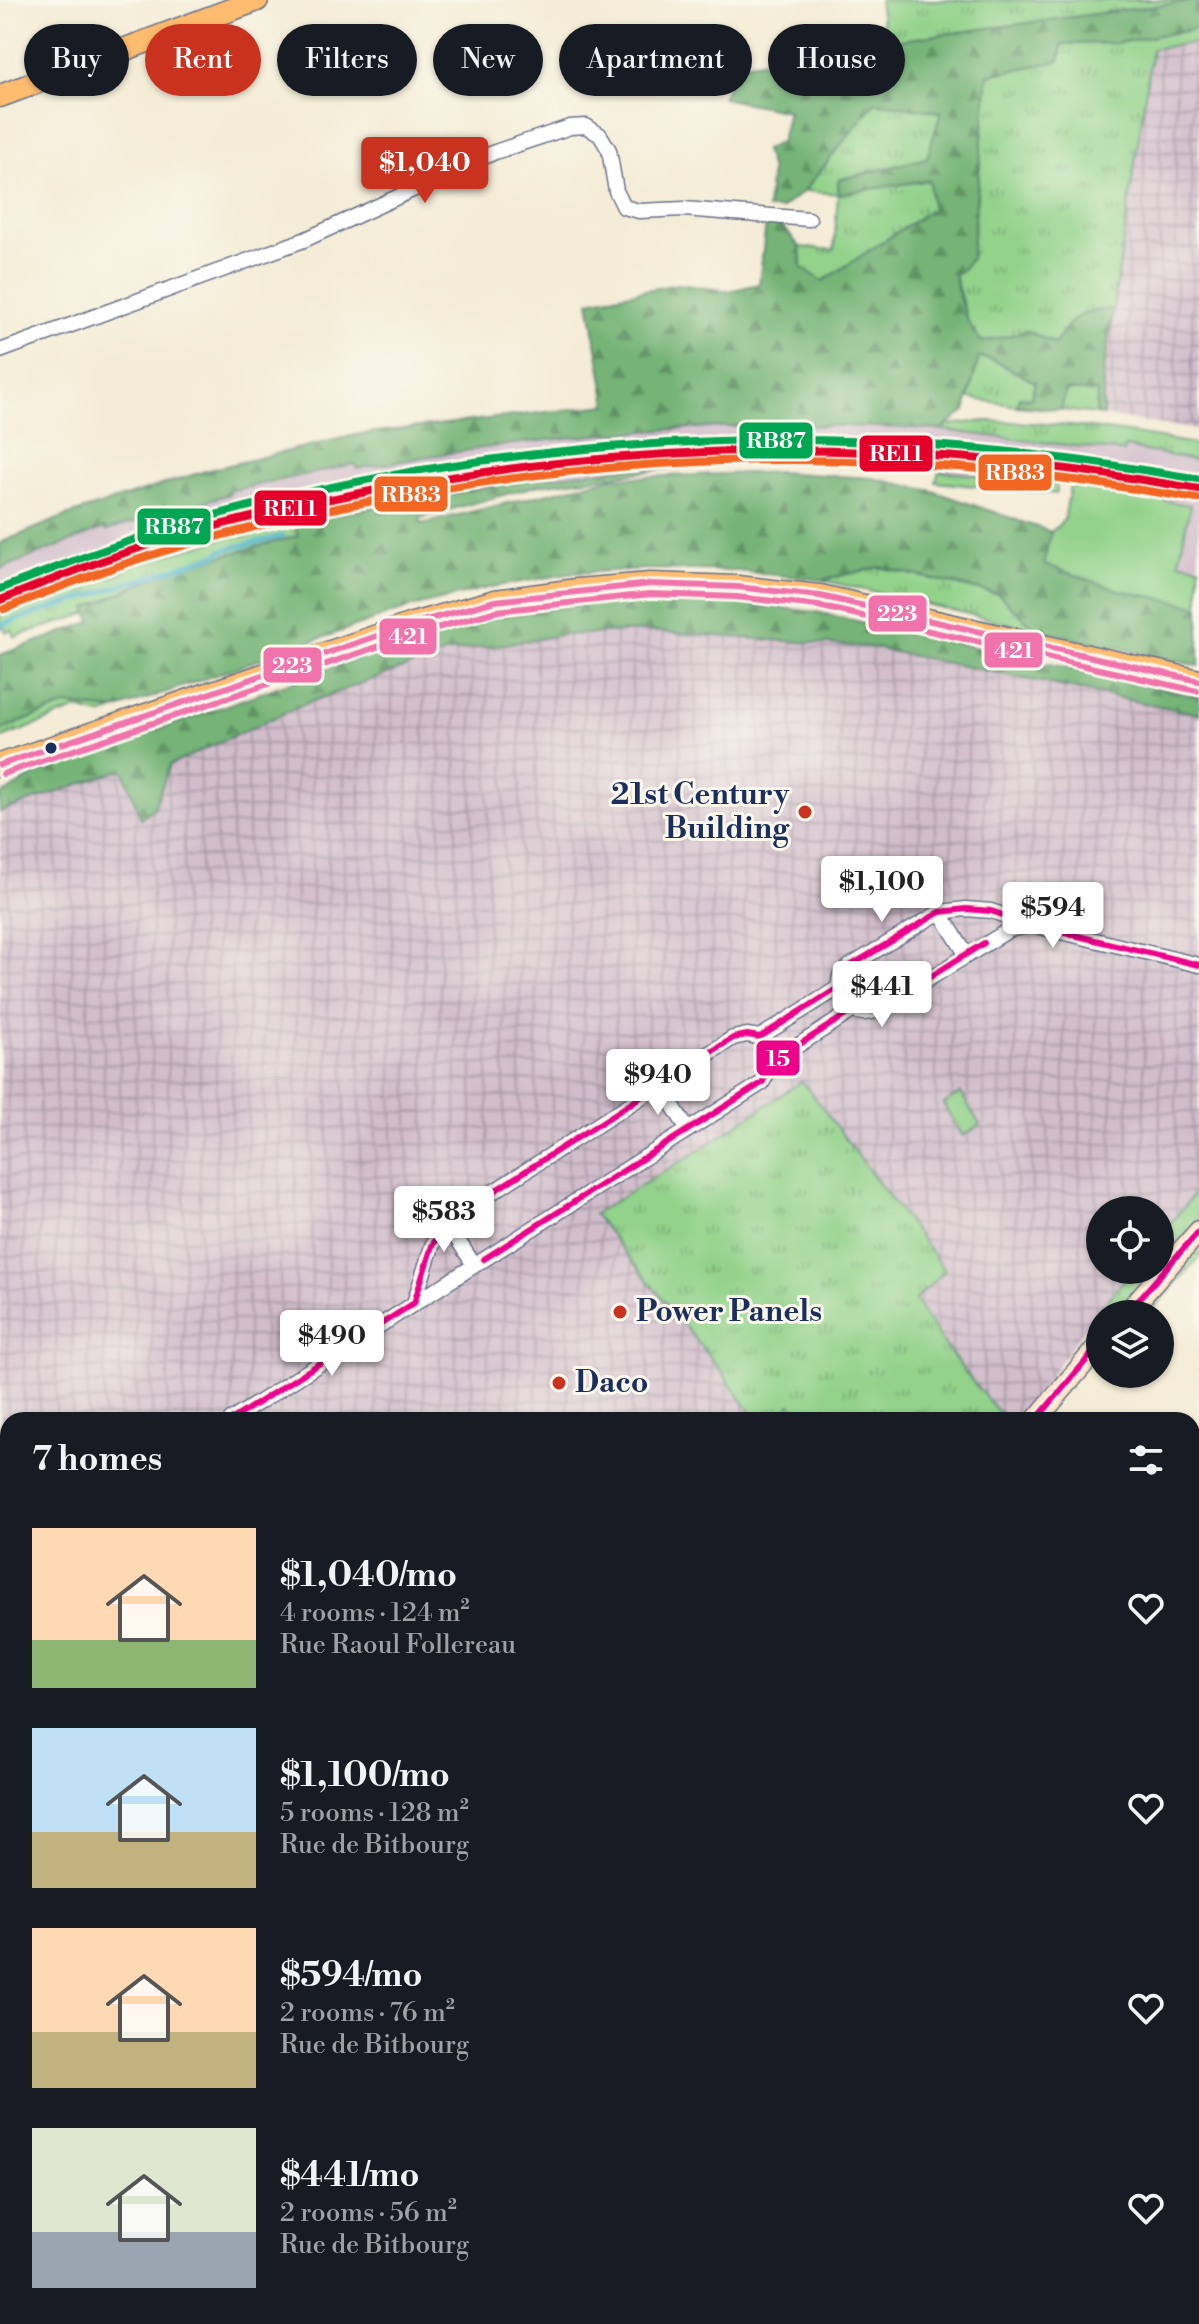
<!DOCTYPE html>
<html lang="en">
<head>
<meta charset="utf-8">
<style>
  :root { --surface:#171b24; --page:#20242c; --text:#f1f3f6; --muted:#9ea1a6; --accent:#c8321e }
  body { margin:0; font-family:"Libre Bodoni",serif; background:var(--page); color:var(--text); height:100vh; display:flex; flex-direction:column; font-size:30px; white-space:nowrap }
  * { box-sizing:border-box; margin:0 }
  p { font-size:26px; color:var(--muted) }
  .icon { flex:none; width:44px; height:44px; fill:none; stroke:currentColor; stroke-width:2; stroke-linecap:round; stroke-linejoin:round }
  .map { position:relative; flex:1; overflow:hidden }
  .panel { position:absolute; left:0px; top:1412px; width:1200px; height:912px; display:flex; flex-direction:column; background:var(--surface); border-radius:24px 24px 0 0; box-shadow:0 2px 6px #0004 }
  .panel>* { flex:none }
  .guide { position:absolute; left:24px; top:24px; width:1152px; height:72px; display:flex; gap:16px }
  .tools { position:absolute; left:1086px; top:1196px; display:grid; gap:16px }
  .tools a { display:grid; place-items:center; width:88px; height:88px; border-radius:50%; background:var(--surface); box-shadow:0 2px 6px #0004; font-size:40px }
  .price { position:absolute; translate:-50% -68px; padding:0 18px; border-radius:8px; background:#fff; color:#222; font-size:26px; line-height:52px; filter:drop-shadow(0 2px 4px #0008) }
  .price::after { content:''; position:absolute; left:50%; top:48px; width:24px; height:18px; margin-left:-12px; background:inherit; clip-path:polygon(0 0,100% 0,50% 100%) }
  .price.active { background:var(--accent); color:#fff }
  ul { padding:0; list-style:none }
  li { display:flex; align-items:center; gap:24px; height:200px; padding:0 32px }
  li span { display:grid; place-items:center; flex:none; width:224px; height:160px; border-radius:0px; color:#555 }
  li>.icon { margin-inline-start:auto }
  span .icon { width:96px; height:96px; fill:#fffc; stroke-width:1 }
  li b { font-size:34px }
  h2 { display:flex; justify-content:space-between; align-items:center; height:96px; padding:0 32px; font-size:34px }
  .chip { padding:0 28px; border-radius:36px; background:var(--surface); box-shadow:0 2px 6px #0004; font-size:28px; line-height:72px }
  .chip.active { background:var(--accent); color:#fff }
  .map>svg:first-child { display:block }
  .industrial { fill:url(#industrial-grid) }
  .railway { fill:#d1bdcb }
  .grass { fill:url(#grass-tufts); stroke:#568074; stroke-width:2 }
  .forest { fill:url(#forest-firs); stroke:#48726a; stroke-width:2 }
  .park { fill:#92d28a; stroke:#568074; stroke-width:2 }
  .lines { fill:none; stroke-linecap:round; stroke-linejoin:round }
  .stream { stroke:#49b2c7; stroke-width:5 }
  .street-casing { stroke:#677188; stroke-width:17 }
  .secondary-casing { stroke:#677188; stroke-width:23 }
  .primary-casing { stroke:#677188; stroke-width:25 }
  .street { stroke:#fff; stroke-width:14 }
  .secondary { stroke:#ffe4c6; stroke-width:20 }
  .primary { stroke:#febc70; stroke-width:22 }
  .bus-1-casing { stroke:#fbf7ec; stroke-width:12 }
  .bus-2-casing { stroke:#fbf7ec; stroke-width:12 }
  .bus-3-casing { stroke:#fbf7ec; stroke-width:12 }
  .bus-1 { stroke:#ed028c; stroke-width:6 }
  .bus-2 { stroke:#f173ac; stroke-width:6 }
  .bus-3 { stroke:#f173ac; stroke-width:6 }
  .rail-1-casing { stroke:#fbf7ec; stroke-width:14 }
  .rail-2-casing { stroke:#fbf7ec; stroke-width:14 }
  .rail-3-casing { stroke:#fbf7ec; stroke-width:14 }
  .rail-1 { stroke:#e4002b; stroke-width:8 }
  .rail-2 { stroke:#f26522; stroke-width:8 }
  .rail-3 { stroke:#00a651; stroke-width:8 }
  .bus-dot { fill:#1b2f5e; stroke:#fbf7ec; stroke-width:3 }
  .poi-dot { fill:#c8321e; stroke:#fbf7ec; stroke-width:3 }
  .labels { text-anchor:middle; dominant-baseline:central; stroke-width:6; stroke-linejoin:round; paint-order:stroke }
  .poi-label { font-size:30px; font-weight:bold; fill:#1b2f5e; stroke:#fbf7ec; text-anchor:start }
  .line-badge { stroke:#fbf7ec; stroke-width:3 }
  .badge-label { font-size:22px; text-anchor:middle; font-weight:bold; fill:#fff }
</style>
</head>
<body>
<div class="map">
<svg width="1199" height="2324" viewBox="0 0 1199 2324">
  <defs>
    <pattern id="industrial-grid" width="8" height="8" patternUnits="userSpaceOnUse" patternTransform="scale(2)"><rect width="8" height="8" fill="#d1bdcb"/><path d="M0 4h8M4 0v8" fill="none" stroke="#a99aa8"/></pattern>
    <pattern id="grass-tufts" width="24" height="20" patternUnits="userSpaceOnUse" patternTransform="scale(2)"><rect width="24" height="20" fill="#92d28a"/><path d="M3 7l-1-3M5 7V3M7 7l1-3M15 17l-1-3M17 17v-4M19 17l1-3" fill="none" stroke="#76ab74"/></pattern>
    <pattern id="forest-firs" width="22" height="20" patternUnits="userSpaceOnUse" patternTransform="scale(2)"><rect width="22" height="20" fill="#75b476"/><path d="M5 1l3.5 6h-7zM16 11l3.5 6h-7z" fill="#5f9364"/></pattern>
  </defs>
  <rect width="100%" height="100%" fill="#fbf7ec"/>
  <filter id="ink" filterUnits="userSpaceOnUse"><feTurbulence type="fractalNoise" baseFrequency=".0125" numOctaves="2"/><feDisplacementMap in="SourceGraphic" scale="16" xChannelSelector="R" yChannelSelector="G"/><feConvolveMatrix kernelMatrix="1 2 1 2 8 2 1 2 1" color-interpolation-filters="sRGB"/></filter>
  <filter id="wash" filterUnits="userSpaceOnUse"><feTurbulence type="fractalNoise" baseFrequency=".006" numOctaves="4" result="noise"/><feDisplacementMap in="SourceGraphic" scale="32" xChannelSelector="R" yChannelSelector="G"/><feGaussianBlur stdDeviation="1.8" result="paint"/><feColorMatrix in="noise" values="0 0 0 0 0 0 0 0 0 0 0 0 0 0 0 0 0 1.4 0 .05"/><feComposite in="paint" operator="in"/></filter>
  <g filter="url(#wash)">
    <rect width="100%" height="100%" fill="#f4ecd6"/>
    <g class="industrial">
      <path d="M1199,42v388l-96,-14v-39l49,-329z"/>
      <path d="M645,631l224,16 330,67v474l-39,48v-26h-60v60h32l-45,55 -68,95h-18l2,-3 -36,-40 -32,-44 -20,-33 30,-30 -143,-189 -107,72 -78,45 105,174 34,48h-748v299l-8,-2v-905l123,-43 18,50 14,-13 15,-41 132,-60 143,-52 118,-18z"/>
    </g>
    <path class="railway" d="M818,425l123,5 183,22 1,-5 74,14v105l-20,-3 11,-58 -133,-21 -183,-21 -95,-2 -165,8 -73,9 -213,38 -1,-3 -59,13 1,5 -26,6 -2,-4 -61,17 -57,18 1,5 -25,9 -3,-5 -96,36v-44l105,-41 1,2 152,-46 2,2 96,-22 2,5 74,-15 141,-19 119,-8z"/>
    <g class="grass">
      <path d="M879,0h318v1l-312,41z"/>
      <path d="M1199,28v14l-47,7 -39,260 -25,3 -32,32 -28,-13 -46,11 -12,-13 -16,-55 6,-2 11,-14 17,-183 71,-14 3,-17 55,-1z"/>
      <path d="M875,102l67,10 -15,46 -89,22 1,13 91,-13 2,29 -109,73 -22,-15 -1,-20 34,3 4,-56 -34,-3z"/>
      <path d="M978,357l15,3 42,22 -4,16 -12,-1 -2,9 -48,-8z"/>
      <path d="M1066,390l32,2 -2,22 -35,-4z"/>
      <path d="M986,421c76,2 139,10 213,24v16l-74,-14 -1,5 -183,-22 6,-5z"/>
      <path d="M939,471l118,13 -1,10 -120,-12z"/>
      <path d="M294,521l4,15 -122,32 -89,40 2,5 -75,24 -2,-7 -6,2 -2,-5 -4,2v-16l97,-36 2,4 24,-8 -1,-5 120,-35 1,4 25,-6v-5z"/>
      <path d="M879,567l119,27 32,30 20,9 -228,-53z"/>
      <path d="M66,705l49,5 -15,5 -23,-6 -77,30v-9z"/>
      <path d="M802,1081l143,190 -30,29c26,43 55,80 88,117l-2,3h-197l-13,-16 -17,16h-18l-34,-48 -128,-158 101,-61z"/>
      <path d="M1199,1188v70l-50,56h-49v20l-13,-9 45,-55h28v-34z"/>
      <path d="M0,1717l8,2v29l-8,4z"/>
      <path d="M8,1779v41l-8,-13v-23z"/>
      <path d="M478,2316h84l-5,8h-83z"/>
      <path d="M741,2316h308l-6,8h-308z"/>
    </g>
    <g class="forest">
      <path d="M1199,0v28l-82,15 -55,1 -3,17 -71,14 -17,183 -11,14 -6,2c6,26 10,49 28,68l46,-11 27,13c21,-31 20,-31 58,-35l-10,68v39l-7,-2 1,-22 -31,-2 -5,20 -44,-4 2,-9 12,1 4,-16 -42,-22 -14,-3 -14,54 -24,19c-196,-13 -391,2 -584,39l-2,-5 -125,27v3l-124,37 -1,-3 -105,41v-26l63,-26 145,-47 152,-36 247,-29 -18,-104 88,-17 52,7 30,-7 7,-61 14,1 20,23 1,20 22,14 109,-72 -3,-29 -90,14 -1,-14 89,-22 14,-46 -66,-10 -71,89 -23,18h-14l4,-38 -6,-21 16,-9 7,-30 -66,-13 14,-33 149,-23z"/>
      <path d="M690,466l-151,19 -119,33 1,6 190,-46 168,-6 92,6 62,13 118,41 -7,32 75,26 80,16v60l-149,-33 -20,-9 -32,-30 -119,-27 -57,13 -84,-9 -89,-2 -75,4 -83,14 -83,21 -293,102 -49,-5 -66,25v-75l91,-33 -4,-14 89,-40 122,-32 -4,-15 247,-43 73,-9z"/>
      <path d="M649,599l87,4 80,9 383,85v17l-330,-67 -224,-16 -82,4 -118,18 -143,52 -132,60 -15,41 -14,13 -18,-50 -123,43v-16l35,-22 401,-144c71,-17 140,-26 213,-31z"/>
    </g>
    <g class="park">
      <path d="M1070,486l120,19 -11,57 20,4v40l-80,-16 -75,-26 7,-32 13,-12z"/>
      <path d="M961,1093l19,32 -17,11 -20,-32z"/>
    </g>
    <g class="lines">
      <path class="stream" d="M0,625l216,-70 7,-5 60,-14"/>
    </g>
  </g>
  <g filter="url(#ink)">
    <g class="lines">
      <defs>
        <g id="street">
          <path d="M0,351l304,-111 191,-88 75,-25 16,-1 14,9 9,15 7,41 8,16 15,4 45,-2 125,10"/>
          <path d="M940,912l26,42"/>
          <path d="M660,1085l28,45"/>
          <path d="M446,1222l28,43"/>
          <path d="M414,1303l18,-57 14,-24 287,-184 14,-3 13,2 78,-49 2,-12 10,-10 90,-54 26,-3 25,2 41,14 167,40"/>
          <path d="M231,1420l531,-337 13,-23 77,-49 11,2 13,-2 133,-81 23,-5"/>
          <path d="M0,1566l8,-5"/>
          <path d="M0,1766l8,-5"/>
          <path d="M308,2324l3,-8"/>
        </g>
        <g id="secondary">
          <path d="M1126,1314l73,-83"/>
          <path d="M1036,1420l64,-76"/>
          <path d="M0,1836l8,13"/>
          <path d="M0,2100l8,-3"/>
        </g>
        <g id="primary">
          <path d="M0,96l257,-96"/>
          <path d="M0,765l412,-141 83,-23 82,-11 73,-6 87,3 83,9 379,85"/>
        </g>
      </defs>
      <use href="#street" class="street-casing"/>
      <use href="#secondary" class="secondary-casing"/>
      <use href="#primary" class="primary-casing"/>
      <use href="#street" class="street"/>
      <use href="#secondary" class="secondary"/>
      <use href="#primary" class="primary"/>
      <defs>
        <g id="bus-1">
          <path d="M484,1259l278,-176 13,-23 77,-49h24l108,-68"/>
          <path d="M1126,1314l73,-83"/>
          <path d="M231,1420l183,-117 18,-57 14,-24 287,-184 14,-3 13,2 78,-49 2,-12 10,-10 90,-54 26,-3 25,2 41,14 167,40"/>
          <path d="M1036,1420l64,-76"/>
        </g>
        <path id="bus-2" d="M0,765l412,-141 83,-23 155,-17 87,3 83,9 379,85"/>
        <path id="bus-3" d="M3,774l412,-140 82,-23 153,-17 86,3 82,9 379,85"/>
      </defs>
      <use href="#bus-1" class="bus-1-casing"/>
      <use href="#bus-2" class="bus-2-casing"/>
      <use href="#bus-3" class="bus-3-casing"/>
      <use href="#bus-1" class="bus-1"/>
      <use href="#bus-2" class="bus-2"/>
      <use href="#bus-3" class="bus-3"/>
      <defs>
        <path id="rail-1" d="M0,600c59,-23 118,-47 179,-64 247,-69 508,-99 765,-80 85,6 170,19 255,33"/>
        <path id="rail-2" d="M4,609c58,-23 117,-46 178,-63 246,-69 506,-100 761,-80 86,6 170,19 254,33"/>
        <path id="rail-3" d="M0,589c57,-22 114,-44 173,-62 248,-73 513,-100 771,-81 85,6 170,19 255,33"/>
      </defs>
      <use href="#rail-1" class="rail-1-casing"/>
      <use href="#rail-2" class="rail-2-casing"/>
      <use href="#rail-3" class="rail-3-casing"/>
      <use href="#rail-1" class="rail-1"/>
      <use href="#rail-2" class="rail-2"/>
      <use href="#rail-3" class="rail-3"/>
    </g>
  </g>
  <circle class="bus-dot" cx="51" cy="748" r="7"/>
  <g class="poi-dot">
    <circle cx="805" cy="812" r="8"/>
    <circle cx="620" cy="1312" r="8"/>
    <circle cx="559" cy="1383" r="8"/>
  </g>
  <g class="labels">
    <g class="poi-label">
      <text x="789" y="795" text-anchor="end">21st Century<tspan x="789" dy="34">Building</tspan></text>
      <text x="636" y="1312">Power Panels</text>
      <text x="575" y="1383">Daco</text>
    </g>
  </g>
  <g class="line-badge">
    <rect x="738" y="421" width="76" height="39" rx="8" fill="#00a651"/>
    <rect x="858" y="434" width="76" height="39" rx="8" fill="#e4002b"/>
    <rect x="977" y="453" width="76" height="39" rx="8" fill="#f26522"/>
    <rect x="373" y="475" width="76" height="38" rx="8" fill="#f26522"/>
    <rect x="253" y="489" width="75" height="38" rx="8" fill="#e4002b"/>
    <rect x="136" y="507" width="76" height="39" rx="8" fill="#00a651"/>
    <rect x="867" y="594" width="61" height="39" rx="8" fill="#f173ac"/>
    <rect x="378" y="617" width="60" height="39" rx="8" fill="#f173ac"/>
    <rect x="983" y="631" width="61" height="38" rx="8" fill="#f173ac"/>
    <rect x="262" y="646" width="61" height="38" rx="8" fill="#f173ac"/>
    <rect x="755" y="1039" width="46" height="38" rx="8" fill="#ed028c"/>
  </g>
  <g class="badge-label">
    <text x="776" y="448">RB87</text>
    <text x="896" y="461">RE11</text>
    <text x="1015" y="480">RB83</text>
    <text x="411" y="502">RB83</text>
    <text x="290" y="516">RE11</text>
    <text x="174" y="534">RB87</text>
    <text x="897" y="621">223</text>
    <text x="408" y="644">421</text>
    <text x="1014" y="658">421</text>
    <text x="292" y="673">223</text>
    <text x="778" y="1066">15</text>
  </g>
</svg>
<div class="tools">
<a><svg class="icon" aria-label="locate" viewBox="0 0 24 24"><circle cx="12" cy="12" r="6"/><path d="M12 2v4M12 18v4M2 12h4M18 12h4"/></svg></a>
<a><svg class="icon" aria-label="layers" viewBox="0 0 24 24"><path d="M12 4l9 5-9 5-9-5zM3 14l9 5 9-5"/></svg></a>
</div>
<b class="price active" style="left:425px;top:205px">$1,040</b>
<b class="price" style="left:882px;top:924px">$1,100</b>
<b class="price" style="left:1053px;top:950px">$594</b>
<b class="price" style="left:882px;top:1029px">$441</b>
<b class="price" style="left:658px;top:1117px">$940</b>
<b class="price" style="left:444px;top:1254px">$583</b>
<b class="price" style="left:332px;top:1378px">$490</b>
<div class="guide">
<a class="chip">Buy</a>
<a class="chip active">Rent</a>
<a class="chip">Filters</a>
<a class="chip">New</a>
<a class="chip">Apartment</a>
<a class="chip">House</a>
</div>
<section class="panel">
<h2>7 homes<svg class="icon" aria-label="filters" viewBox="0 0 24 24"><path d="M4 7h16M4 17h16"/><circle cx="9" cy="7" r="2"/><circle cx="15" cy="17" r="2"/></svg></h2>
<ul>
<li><span style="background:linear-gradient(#ffd9b3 70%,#8fb573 0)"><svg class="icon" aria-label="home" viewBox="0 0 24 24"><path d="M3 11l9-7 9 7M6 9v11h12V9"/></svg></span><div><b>$1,040/mo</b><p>4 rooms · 124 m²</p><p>Rue Raoul Follereau</p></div><svg class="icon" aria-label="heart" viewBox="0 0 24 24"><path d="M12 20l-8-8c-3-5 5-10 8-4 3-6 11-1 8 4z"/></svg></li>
<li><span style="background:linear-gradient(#bfe0f5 65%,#c2b280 0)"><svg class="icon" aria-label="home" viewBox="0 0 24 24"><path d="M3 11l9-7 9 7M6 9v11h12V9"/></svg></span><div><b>$1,100/mo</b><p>5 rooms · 128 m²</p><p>Rue de Bitbourg</p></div><svg class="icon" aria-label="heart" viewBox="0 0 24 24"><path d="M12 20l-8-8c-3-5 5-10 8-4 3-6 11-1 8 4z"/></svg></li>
<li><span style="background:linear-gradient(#ffd9b3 65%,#c2b280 0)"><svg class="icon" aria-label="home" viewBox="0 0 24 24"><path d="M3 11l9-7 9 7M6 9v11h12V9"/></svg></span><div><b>$594/mo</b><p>2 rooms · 76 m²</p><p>Rue de Bitbourg</p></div><svg class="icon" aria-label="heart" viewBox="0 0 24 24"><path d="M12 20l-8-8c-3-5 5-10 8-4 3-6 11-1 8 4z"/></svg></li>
<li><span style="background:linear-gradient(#dfe7d0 65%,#9aa5b1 0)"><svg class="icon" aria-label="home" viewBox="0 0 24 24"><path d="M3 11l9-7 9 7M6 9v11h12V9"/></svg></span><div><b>$441/mo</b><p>2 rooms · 56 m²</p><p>Rue de Bitbourg</p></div><svg class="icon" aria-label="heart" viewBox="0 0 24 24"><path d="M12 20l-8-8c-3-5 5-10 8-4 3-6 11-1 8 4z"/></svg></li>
</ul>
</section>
</div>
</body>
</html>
